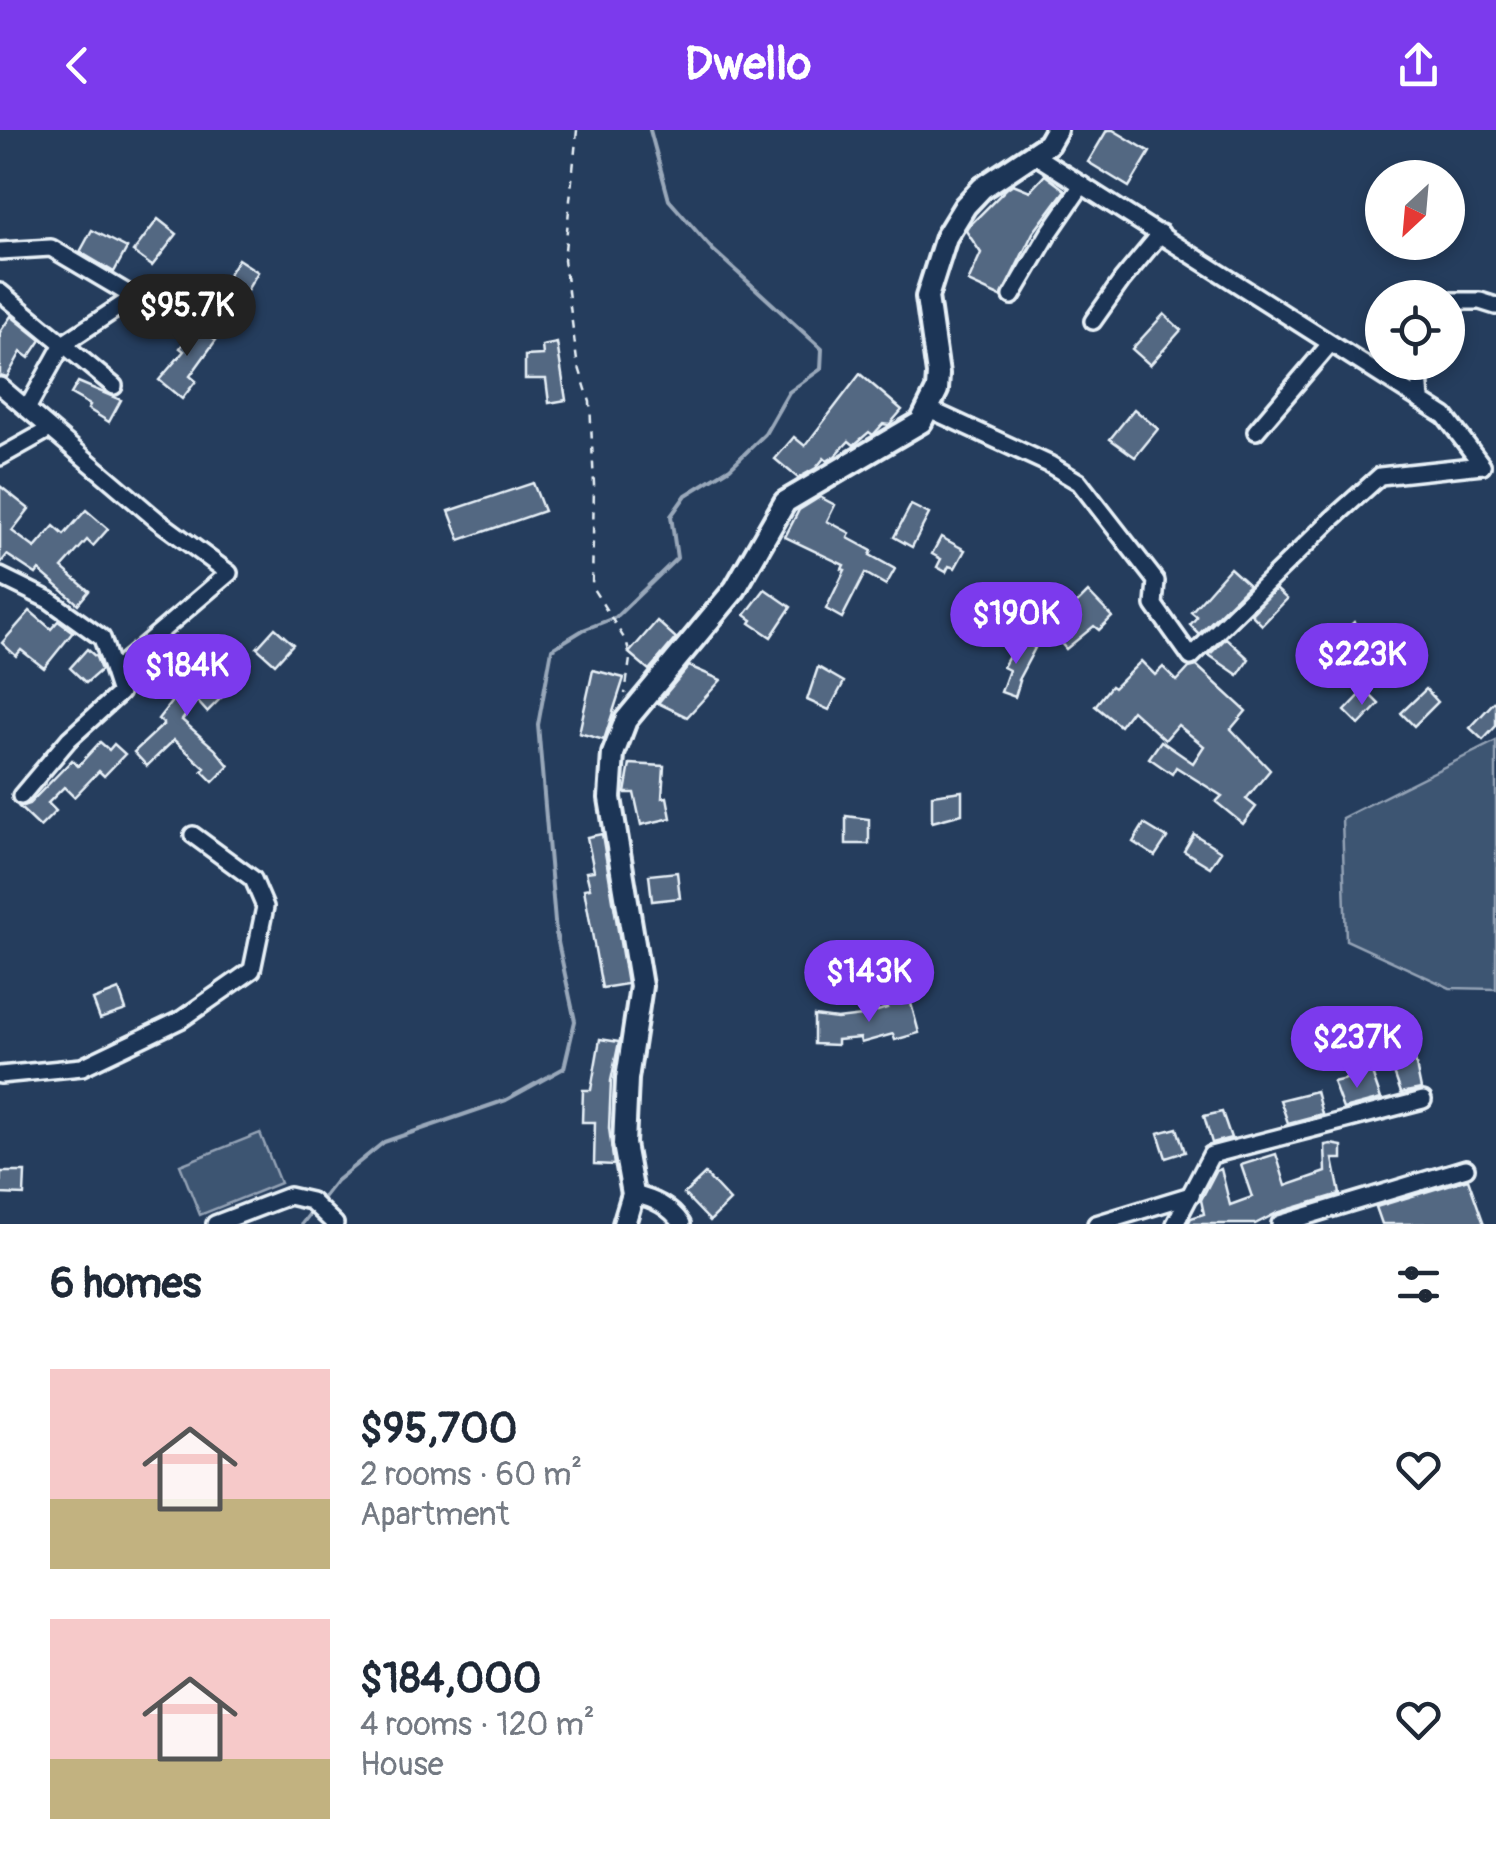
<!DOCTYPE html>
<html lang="en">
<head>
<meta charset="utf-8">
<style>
  :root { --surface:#fff; --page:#f2f2f3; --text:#1f2937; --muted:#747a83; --accent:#7c3aed }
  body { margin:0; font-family:Pangolin,sans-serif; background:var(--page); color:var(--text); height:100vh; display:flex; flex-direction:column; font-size:38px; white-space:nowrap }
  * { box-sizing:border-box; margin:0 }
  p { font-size:32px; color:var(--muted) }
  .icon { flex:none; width:55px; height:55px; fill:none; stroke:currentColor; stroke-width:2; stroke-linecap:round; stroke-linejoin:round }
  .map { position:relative; height:1094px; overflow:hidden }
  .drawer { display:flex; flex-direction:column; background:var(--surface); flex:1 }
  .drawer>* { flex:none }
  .needle { width:65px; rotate:206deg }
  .buttons { position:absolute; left:1365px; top:30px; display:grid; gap:20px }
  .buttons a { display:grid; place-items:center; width:100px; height:100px; border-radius:50%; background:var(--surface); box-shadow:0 5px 15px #0003; font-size:50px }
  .price { position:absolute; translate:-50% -85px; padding:0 22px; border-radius:35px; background:var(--accent); color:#fff; font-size:32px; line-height:65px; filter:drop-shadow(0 2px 5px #0008) }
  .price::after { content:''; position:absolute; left:50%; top:60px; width:30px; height:22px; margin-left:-15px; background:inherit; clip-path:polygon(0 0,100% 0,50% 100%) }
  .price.active { background:#222; color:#fff }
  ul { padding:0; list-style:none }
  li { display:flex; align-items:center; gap:30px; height:250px; padding:0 50px }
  li span { display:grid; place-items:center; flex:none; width:280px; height:200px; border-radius:0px; color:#555 }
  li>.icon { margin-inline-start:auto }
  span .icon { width:120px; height:120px; fill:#fffc; stroke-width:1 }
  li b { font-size:42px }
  h2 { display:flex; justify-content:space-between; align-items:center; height:120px; padding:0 50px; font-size:42px }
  header { display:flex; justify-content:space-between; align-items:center; height:130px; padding:0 50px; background:var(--accent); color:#fff; font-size:45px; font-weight:800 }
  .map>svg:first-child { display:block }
  .green { fill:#3e5472; stroke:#93a2b5; stroke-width:2.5 }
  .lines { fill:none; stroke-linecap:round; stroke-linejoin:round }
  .stream { stroke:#99a8ba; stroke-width:4 }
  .building { fill:#536782; stroke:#e8f1f8; stroke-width:2.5 }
  .minor-casing { stroke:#e8f1f8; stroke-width:22 }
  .secondary-casing { stroke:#e8f1f8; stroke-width:28 }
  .path { stroke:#e8f1f8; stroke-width:2.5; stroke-dasharray:8 8; stroke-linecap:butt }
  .minor { stroke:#1d3557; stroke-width:15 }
  .secondary { stroke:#1d3557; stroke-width:20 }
</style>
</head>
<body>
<header><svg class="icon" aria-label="back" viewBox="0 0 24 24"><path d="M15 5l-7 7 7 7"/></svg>Dwello<svg class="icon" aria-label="share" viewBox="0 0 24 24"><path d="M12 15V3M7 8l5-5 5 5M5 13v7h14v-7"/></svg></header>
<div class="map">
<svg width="1496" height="1094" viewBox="0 0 1496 1094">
  <rect width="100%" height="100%" fill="#253d5d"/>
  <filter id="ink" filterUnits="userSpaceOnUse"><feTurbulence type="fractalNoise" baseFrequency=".01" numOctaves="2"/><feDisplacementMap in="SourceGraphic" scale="20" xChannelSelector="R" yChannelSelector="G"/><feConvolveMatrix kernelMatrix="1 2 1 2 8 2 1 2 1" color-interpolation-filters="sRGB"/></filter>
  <g filter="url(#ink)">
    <g class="green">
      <path d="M1496,611v248l-46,-1 -104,-48 -4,-122z"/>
      <path d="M260,1003l20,50 -80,32 -20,-50z"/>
    </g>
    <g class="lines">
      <g class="stream">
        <path d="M318,1074l18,-23 48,-39 122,-42 58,-32 11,-47 -19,-88 -18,-208 14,-76 31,-19 33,-13 61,-59 -6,-42 15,-21 44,-27 35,-34 24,-42 32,-23 1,-20 -109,-99 -44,-50 -19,-70"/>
        <path d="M302,1094l10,-13"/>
      </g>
    </g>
    <g class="building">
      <path d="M1107,0h6l37,22 -21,35 -41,-25z"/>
      <path d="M1045,45l20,15 -32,43 -32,64 -33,-15 13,-29 -15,-22 2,-4 38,-38 7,-5 17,7z"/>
      <path d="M158,89l19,15 -25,32 -19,-14z"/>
      <path d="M92,100l35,18 -13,24 -34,-20z"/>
      <path d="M238,129l20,13 -12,20 -21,-12z"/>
      <path d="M1164,184l17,16 -31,35 -18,-16z"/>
      <path d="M11,186l30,24 -12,18 -8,-6 -14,25 -7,-2v-43z"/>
      <path d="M177,191l15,11 4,-6 20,14 -26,36 6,5 -14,18 -23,-19 25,-29 -4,-3 5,-7 -14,-11z"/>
      <path d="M557,213l9,57 -17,3 -3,-24h-21v-23l18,-1 -1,-9z"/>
      <path d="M860,244l42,36 -13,15 -6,-1 -10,11 -4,-3 -15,13 -5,-4 -14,15 -8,5 -3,-3 -8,10 -18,10 -23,-19 19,-22 11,9z"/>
      <path d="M78,252l43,18 -12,22 -21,-13 2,-4 -19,-11z"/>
      <path d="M1134,279l24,20 -23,28 -25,-18z"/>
      <path d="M533,353l11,28 -84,29 -11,-29z"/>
      <path d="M0,356l29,23 -17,22 23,17 19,-22 10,9 22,-25 22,19 -15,17 -6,-6 -25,28 27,23 -11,13 -39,-34 -3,4 -29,-19 -7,9z"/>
      <path d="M820,367l15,8 -8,16 23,12 -2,5 24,13 -2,4 25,14 -9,16 -21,-12 -23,45 -16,-9 19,-39 -3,-1 2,-4 -59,-28 14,-27z"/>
      <path d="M911,375l18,9 -17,33 -18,-10z"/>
      <path d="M941,407l24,13 -10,18 -6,-2 -3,6 -9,-5 4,-8 -9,-5z"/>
      <path d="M1230,438l19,17 -50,49 -9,-9 7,-8 -6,-5z"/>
      <path d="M765,459l26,18 -20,30 -21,-14 2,-3 -7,-5z"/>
      <path d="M1276,459l11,10 -25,26 -11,-11z"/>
      <path d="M1088,462l24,25 -13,13 -5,-4 -28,23 -14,-16 27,-23 -5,-4z"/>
      <path d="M30,481l21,18 7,-8 15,11 -29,36 -23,-18 -5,6 -14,-13z"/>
      <path d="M657,491l19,17 -27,32 -20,-17z"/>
      <path d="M1354,492l15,17 -21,19 -15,-17z"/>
      <path d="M275,498l18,16 -18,20 -18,-16z"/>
      <path d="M1226,508l23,21 -11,16 -29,-20z"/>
      <path d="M1019,509l16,9 -17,32 2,1 -5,16 -14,-5 8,-22 -6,-3z"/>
      <path d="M87,519l9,8 5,13 -15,13 -16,-15z"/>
      <path d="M1141,531l14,14 8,-8 14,14 12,-13 8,-2 49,45 -15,18 39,41 -24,29 10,8 -13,17 -27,-22 6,-6 -46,-29 -4,7 -23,-16 12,-17 32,22 11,-17 -26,-21 -13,15 -33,-30 -12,16 -25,-20 16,-20 3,2z"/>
      <path d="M689,536l32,14 -34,37 -29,-14z"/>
      <path d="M167,537l13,14 14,-12 13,15 15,-15 14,14 -29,29 -10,-11 -15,19 33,29 14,17 -16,16 -11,-11 3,-3 -31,-28 -27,26 -13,-14 30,-28 -6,-5 14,-18 -19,-20z"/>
      <path d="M818,537l26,15 -15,28 -22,-10z"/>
      <path d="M593,540l31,8 -20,62 -25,-7z"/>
      <path d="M1426,559l12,13 -24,24 -13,-13z"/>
      <path d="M1365,560l14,14 -20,21 -14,-14z"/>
      <path d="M1496,570v26l-13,14 -13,-12z"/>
      <path d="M100,612l9,8 5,-6 11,10 -21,22 -5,-5 -25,26 -10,-10 -16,16 8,8 -16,16 -21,-20 10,-3 43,-44 6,6z"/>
      <path d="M630,634l34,2 -2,32 5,-1 4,21 -30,7 -7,-32h-9z"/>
      <path d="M962,661v23l-30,8v-27z"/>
      <path d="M846,686l23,3v25h-23z"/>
      <path d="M1144,694l23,14 -12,18 -22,-14z"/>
      <path d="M602,704l25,150 -25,4 -18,-99 6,-1 -4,-16 8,-1 -7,-34z"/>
      <path d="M1194,704l27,17 -11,16 -26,-16z"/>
      <path d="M677,742l3,26 -28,3 -3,-26z"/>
      <path d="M119,860l7,20 -26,9 -7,-19z"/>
      <path d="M909,866l10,37 -24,7 -2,-6 -32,9 -1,-5 -23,2v5l-23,-1v-28l23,3 25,-3 25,-8 -2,-6z"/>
      <path d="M600,909l19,3 -8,39 -2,47 5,37 -20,-1 1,-42h-13l1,-32h8z"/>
      <path d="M1415,930l6,29 -20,4 -10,-29z"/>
      <path d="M1372,943l9,26 -38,10 -10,-27z"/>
      <path d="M1316,961l6,23 -34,9 -8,-23z"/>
      <path d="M1222,982l9,26 -19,5 -8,-27z"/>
      <path d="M1177,998l8,24 -19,6 -8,-25z"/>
      <path d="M1331,1014l11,2v13h-9l7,35 -63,19 -22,11h-67l3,-6 13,-4 -3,-14 15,-29 5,-2 9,36 22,-8 -11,-32 35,-11 10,32 40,-14 -1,-27z"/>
      <path d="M1,1042h24l-1,23 -24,-1z"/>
      <path d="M705,1044l25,27 -20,20 -26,-27z"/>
      <path d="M1468,1049l16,45h-102l-6,-17z"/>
    </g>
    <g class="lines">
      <defs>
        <g id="minor">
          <path d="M1033,24l412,262 37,49"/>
          <path d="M0,121l51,-3 83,49 -71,47 -36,65"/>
          <path d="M0,162l114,94"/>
          <path d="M1012,166l37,-63 33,-48"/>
          <path d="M1448,171h32l16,5"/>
          <path d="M1093,191l29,-41 39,-47"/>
          <path d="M1418,232l3,39"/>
          <path d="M0,256l157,134 72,53 -115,98"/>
          <path d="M929,279l120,55 30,18 77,99 -2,24 37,52 140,-137 49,-44 102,-11"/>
          <path d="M1256,301l74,-87"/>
          <path d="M0,327l50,-28"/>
          <path d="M0,446l49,24 53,38 18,55 -51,46 -48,57"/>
          <path d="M0,945l82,-8 100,-48 70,-49 13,-63 -12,-28 -60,-44"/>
          <path d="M633,1064c21,5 37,12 49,30"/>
          <path d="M215,1094l74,-28 22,5 24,23"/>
          <path d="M1096,1094l95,-29"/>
          <path d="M1175,1094l36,-69 212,-55"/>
          <path d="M1280,1094l186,-56"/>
        </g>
        <path id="secondary" d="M624,1094l9,-30 -9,-50 3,-65 14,-93 -31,-188 3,-44 13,-34 109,-131 50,-87 136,-80 16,-32 1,-16 -11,-77 19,-60 19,-31 17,-18 66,-44 8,-14"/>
      </defs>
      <use href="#minor" class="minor-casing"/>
      <use href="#secondary" class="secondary-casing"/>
      <path class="path" d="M577,0l-13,130 13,101 13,41 4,83 -2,102 35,56 3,16 -5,35"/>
      <use href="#minor" class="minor"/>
      <use href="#secondary" class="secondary"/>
    </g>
  </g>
</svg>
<div class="buttons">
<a><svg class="needle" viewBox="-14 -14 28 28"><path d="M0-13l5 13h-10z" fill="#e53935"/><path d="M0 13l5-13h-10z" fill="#747a83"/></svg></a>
<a><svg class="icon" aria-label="locate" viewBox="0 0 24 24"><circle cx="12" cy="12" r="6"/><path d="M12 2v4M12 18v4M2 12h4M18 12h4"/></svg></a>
</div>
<b class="price active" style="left:187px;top:229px">$95.7K</b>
<b class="price" style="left:1016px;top:537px">$190K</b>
<b class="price" style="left:1362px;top:578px">$223K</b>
<b class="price" style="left:187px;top:589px">$184K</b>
<b class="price" style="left:869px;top:895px">$143K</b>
<b class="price" style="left:1357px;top:961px">$237K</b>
</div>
<section class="drawer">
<h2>6 homes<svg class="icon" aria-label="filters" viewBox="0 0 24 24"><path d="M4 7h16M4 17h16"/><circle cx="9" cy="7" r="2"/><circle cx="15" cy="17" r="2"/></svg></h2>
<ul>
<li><span style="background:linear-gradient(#f6c9c9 65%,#c2b280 0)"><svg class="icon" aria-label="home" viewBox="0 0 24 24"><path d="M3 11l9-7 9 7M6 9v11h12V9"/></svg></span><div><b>$95,700</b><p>2 rooms · 60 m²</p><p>Apartment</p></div><svg class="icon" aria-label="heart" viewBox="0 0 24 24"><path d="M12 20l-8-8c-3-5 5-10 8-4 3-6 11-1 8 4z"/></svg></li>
<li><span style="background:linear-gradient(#f6c9c9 70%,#c2b280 0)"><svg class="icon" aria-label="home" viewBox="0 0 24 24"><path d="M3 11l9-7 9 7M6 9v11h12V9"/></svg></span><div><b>$184,000</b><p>4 rooms · 120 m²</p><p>House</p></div><svg class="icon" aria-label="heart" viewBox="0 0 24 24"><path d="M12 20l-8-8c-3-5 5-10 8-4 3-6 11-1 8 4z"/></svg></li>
</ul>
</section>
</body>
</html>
